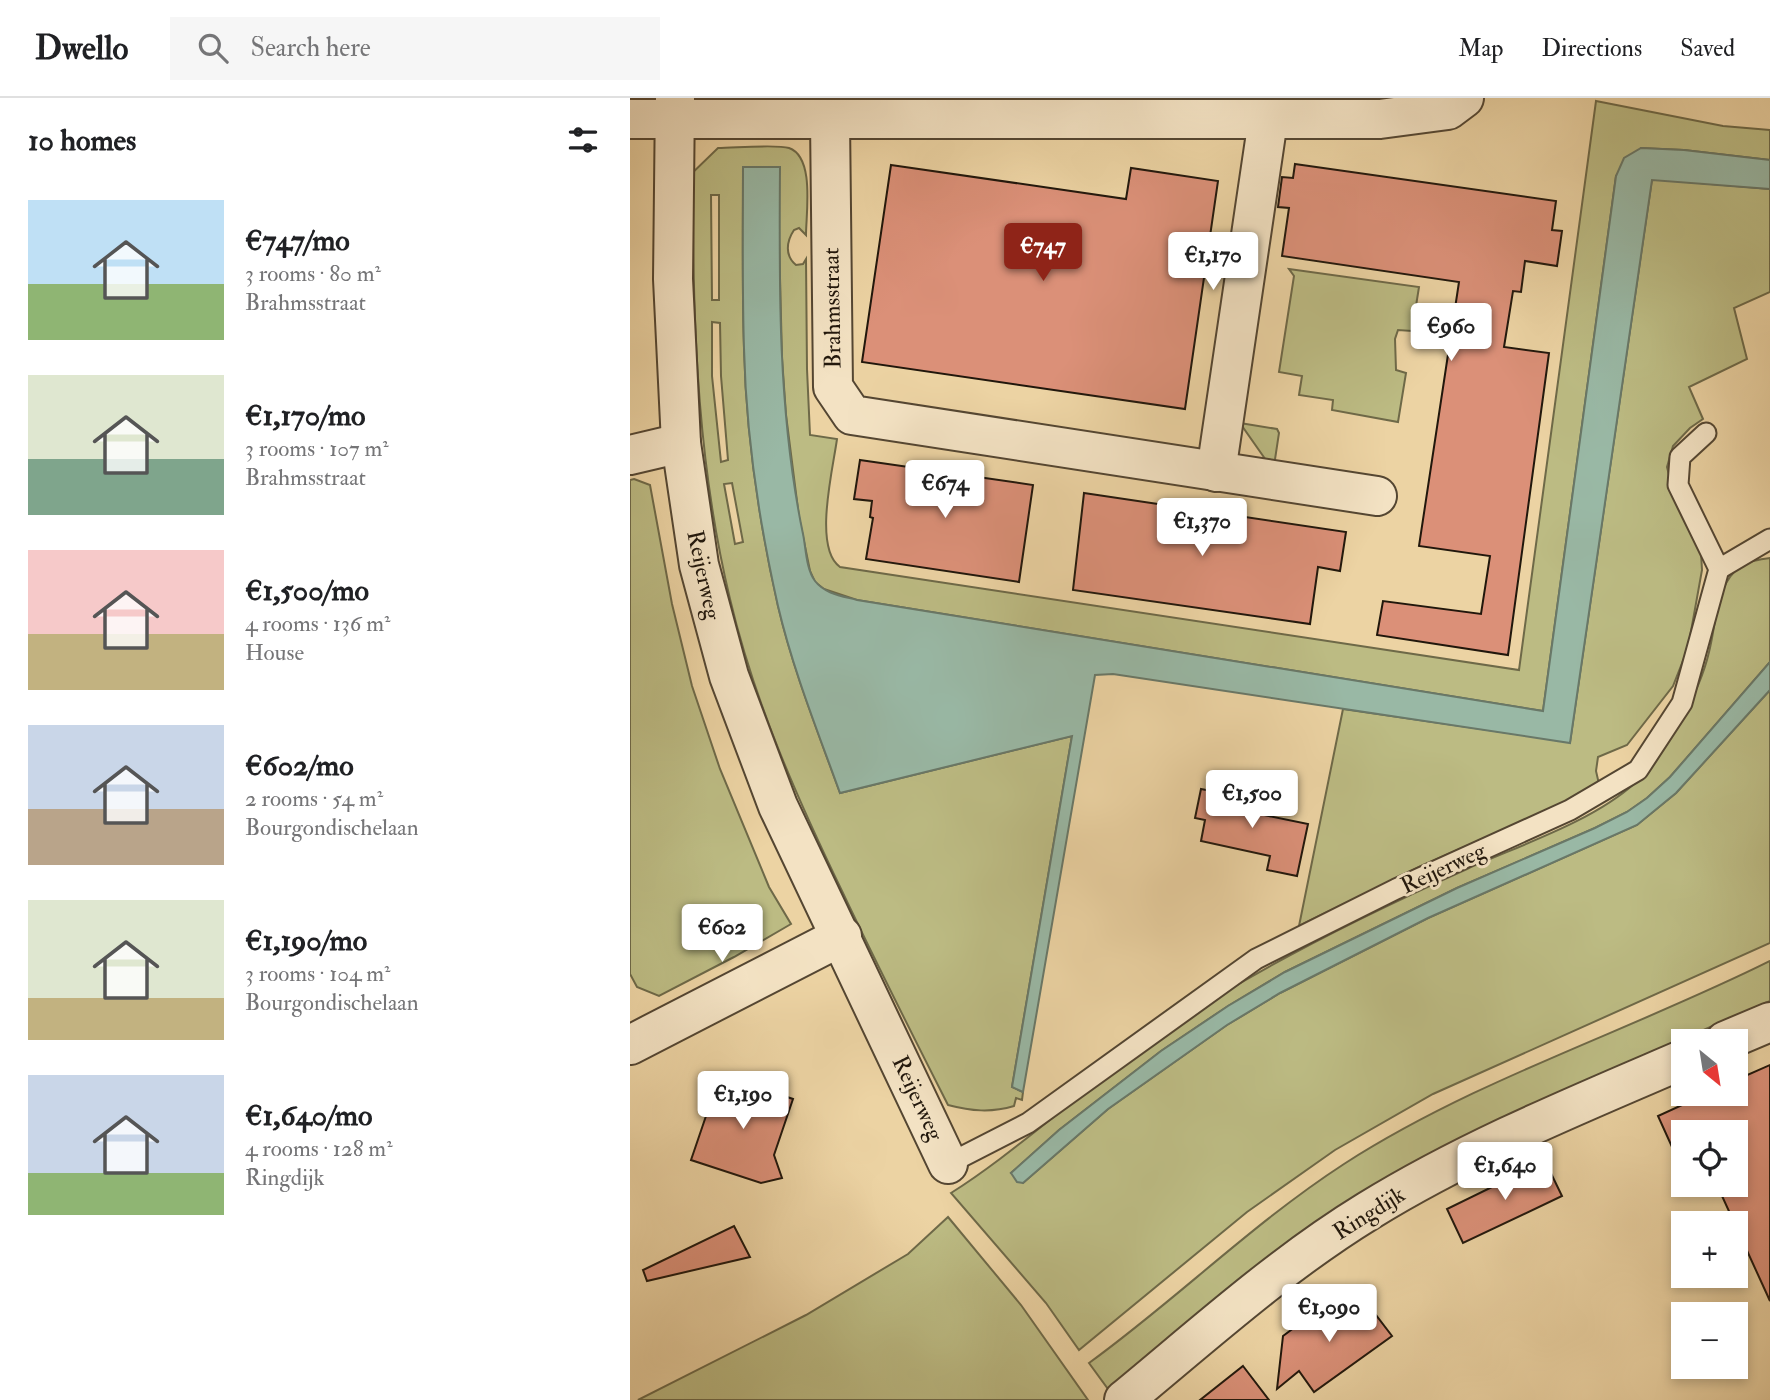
<!DOCTYPE html>
<html lang="en">
<head>
<meta charset="utf-8">
<style>
  :root { --surface:#fff; --page:#f6f6f6; --text:#202124; --muted:#757577; --line:#e0e0e0; --accent:#8f2418 }
  body { margin:0; font-family:"IM FELL Double Pica",serif; background:var(--page); color:var(--text); height:100vh; display:flex; flex-direction:column; font-size:26px; white-space:nowrap }
  * { box-sizing:border-box; margin:0 }
  p { font-size:23px; color:var(--muted) }
  .icon { flex:none; width:38px; height:38px; fill:none; stroke:currentColor; stroke-width:2; stroke-linecap:round; stroke-linejoin:round }
  .map { position:relative; flex:1; overflow:hidden }
  .details { display:flex; flex-direction:column; background:var(--surface); width:630px }
  .details>* { flex:none }
  .needle { width:46px; rotate:150deg }
  .tools { position:absolute; left:1041px; top:931px; display:grid; gap:14px }
  .tools a { display:grid; place-items:center; width:77px; height:77px; border-radius:0px; background:var(--surface); box-shadow:0 4px 10px #0003; font-size:35px }
  .price { position:absolute; translate:-50% -60px; padding:0 16px; border-radius:7px; background:#fff; color:#222; font-size:23px; line-height:46px; filter:drop-shadow(0 2px 4px #0008) }
  .price::after { content:''; position:absolute; left:50%; top:42px; width:21px; height:16px; margin-left:-10px; background:inherit; clip-path:polygon(0 0,100% 0,50% 100%) }
  .price.active { background:var(--accent); color:#fff }
  ul { padding:0; list-style:none }
  li { display:flex; align-items:center; gap:21px; height:175px; padding:0 28px }
  li span { display:grid; place-items:center; flex:none; width:196px; height:140px; border-radius:0px; color:#555 }
  li>.icon { margin-inline-start:auto }
  span .icon { width:84px; height:84px; fill:#fffc; stroke-width:1 }
  li b { font-size:30px }
  h2 { display:flex; justify-content:space-between; align-items:center; height:84px; padding:0 28px; font-size:30px }
  header { display:flex; align-items:center; gap:42px; box-sizing:border-box; height:98px; padding:0 35px; background:var(--surface); border-bottom:2px solid var(--line) }
  header strong { font-size:33px }
  nav { display:flex; gap:38px; margin-inline-start:auto; font-size:24px }
  .search { width:490px; height:63px; background:var(--page); display:flex; align-items:center; gap:18px; box-sizing:border-box; padding:0 24px; border-radius:0px; color:var(--muted); font-size:26px }
  main { display:flex; flex:1; min-height:0 }
  .map>svg:first-child { display:block }
  .green { fill:#bcbb83; stroke:#6e6948; stroke-width:2; fill-rule:evenodd }
  .water { fill:#99b8a5; stroke:#697868; stroke-width:2 }
  .building { fill:#db9078; stroke:#21170c; stroke-width:2 }
  .lines { fill:none; stroke-linecap:round; stroke-linejoin:round }
  .service-casing { stroke:#544632; stroke-width:23 }
  .minor-casing { stroke:#544632; stroke-width:42 }
  .tertiary-casing { stroke:#544632; stroke-width:42 }
  .service { stroke:#f3e2c3; stroke-width:19 }
  .minor { stroke:#f3e2c3; stroke-width:38 }
  .tertiary { stroke:#f3e2c3; stroke-width:38 }
  .labels { text-anchor:middle; dominant-baseline:central; stroke-width:6; stroke-linejoin:round; paint-order:stroke }
  .street-label { font-size:23px; fill:#21170c; stroke:#f3e2c3 }
</style>
</head>
<body>
<header>
<strong>Dwello</strong>
<div class="search"><svg class="icon" aria-label="search" viewBox="0 0 24 24"><circle cx="10" cy="10" r="6"/><path d="M15 15l6 6"/></svg>Search here</div>
<nav><a>Map</a><a>Directions</a><a>Saved</a></nav>
</header>
<main>
<section class="details">
<h2>10 homes<svg class="icon" aria-label="filters" viewBox="0 0 24 24"><path d="M4 7h16M4 17h16"/><circle cx="9" cy="7" r="2"/><circle cx="15" cy="17" r="2"/></svg></h2>
<ul>
<li><span style="background:linear-gradient(#bfe0f5 60%,#8fb573 0)"><svg class="icon" aria-label="home" viewBox="0 0 24 24"><path d="M3 11l9-7 9 7M6 9v11h12V9"/></svg></span><div><b>€747/mo</b><p>3 rooms · 80 m²</p><p>Brahmsstraat</p></div></li>
<li><span style="background:linear-gradient(#dfe7d0 60%,#7fa58c 0)"><svg class="icon" aria-label="home" viewBox="0 0 24 24"><path d="M3 11l9-7 9 7M6 9v11h12V9"/></svg></span><div><b>€1,170/mo</b><p>3 rooms · 107 m²</p><p>Brahmsstraat</p></div></li>
<li><span style="background:linear-gradient(#f6c9c9 60%,#c2b280 0)"><svg class="icon" aria-label="home" viewBox="0 0 24 24"><path d="M3 11l9-7 9 7M6 9v11h12V9"/></svg></span><div><b>€1,500/mo</b><p>4 rooms · 136 m²</p><p>House</p></div></li>
<li><span style="background:linear-gradient(#c9d6e8 60%,#b9a48a 0)"><svg class="icon" aria-label="home" viewBox="0 0 24 24"><path d="M3 11l9-7 9 7M6 9v11h12V9"/></svg></span><div><b>€602/mo</b><p>2 rooms · 54 m²</p><p>Bourgondischelaan</p></div></li>
<li><span style="background:linear-gradient(#dfe7d0 70%,#c2b280 0)"><svg class="icon" aria-label="home" viewBox="0 0 24 24"><path d="M3 11l9-7 9 7M6 9v11h12V9"/></svg></span><div><b>€1,190/mo</b><p>3 rooms · 104 m²</p><p>Bourgondischelaan</p></div></li>
<li><span style="background:linear-gradient(#c9d6e8 70%,#8fb573 0)"><svg class="icon" aria-label="home" viewBox="0 0 24 24"><path d="M3 11l9-7 9 7M6 9v11h12V9"/></svg></span><div><b>€1,640/mo</b><p>4 rooms · 128 m²</p><p>Ringdijk</p></div></li>
</ul>
</section>
<div class="map">
<svg width="1140" height="1302" viewBox="0 0 1140 1302">
  <rect width="100%" height="100%" fill="#ecd3a3"/>
  <filter id="stains"><feTurbulence type="fractalNoise" baseFrequency=".00286" numOctaves="4"/><feColorMatrix values="0 0 0 0 .2 0 0 0 0 .09 0 0 0 0 .02 0 0 0 .5 -.17"/></filter>
  <radialGradient id="worn" r=".72"><stop offset=".6" stop-color="#630" stop-opacity="0"/><stop offset="1" stop-color="#630" stop-opacity=".3"/></radialGradient>
  <g class="green">
    <path d="M966,3l127,25 47,4v30l-86,-10 -43,-2 -25,28 -73,535 -686,-111 -33,-11 -9,-7 -5,-11 -11,-54 -13,-102 -4,-57 -3,-120 -36,-71c0,60 -1,121 1,181 2,86 15,174 34,258 15,64 40,126 62,187l232,-57 -60,351 11,5 -1,8 -6,-2 -2,8c-23,7 -43,5 -66,-1 -36,-71 -72,-142 -106,-214 -45,-93 -88,-190 -112,-292 -31,-129 -37,-262 -37,-395l-7,-25 32,-31c16,0 58,-4 71,0 26,9 17,65 17,87l-7,-7 -5,2c-8,12 -9,26 2,35l7,-1 3,-5 1,110 3,66 27,4c-4,30 -24,109 3,128l679,103zM81,97h8v105h-7zM82,224l8,1 1,53 7,84 -7,2 -9,-86zM102,385l11,59 -8,2 -11,-60z"/>
    <path d="M1022,81l118,10v103l-36,16 13,51 -58,28 14,32 -13,9 -17,18 -6,21 6,24 28,62 1,17 -14,78 -15,38 -46,59 -29,12 -2,14 3,13 -30,17 -148,65 -122,60 44,-217 227,33z"/>
    <path d="M659,171l130,18 -7,44 -14,-1 -3,9 1,31 10,3 -8,49 -66,-12 1,-10 -34,-5 3,-19 -23,-4 15,-96z"/>
    <path d="M610,325l37,6 2,4 -5,33 -6,-3z"/>
    <path d="M4,381l16,6 22,119 20,82 28,83 49,118 22,37 -57,33 -75,39 -22,-9 -7,-13v-494z"/>
    <path d="M1140,460v104l-100,115 -23,21 -20,14 -32,16 -138,60 -172,84 -57,34 -67,45 -102,79 -48,43 12,10 85,-74 119,-84 53,-32 148,-75 209,-93 39,-32 94,-103v253l-337,151 -98,56 -88,62 -168,138 -33,-47 -95,-110c46,-29 89,-66 133,-100 51,-40 104,-80 160,-112 72,-42 147,-78 223,-112 53,-24 125,-47 168,-86 30,-26 65,-92 74,-131 7,-26 6,-61 26,-81 10,-10 22,-11 35,-13z"/>
    <path d="M1140,863v40l-257,112 -102,51 -210,148 -93,77 -19,-26c87,-63 164,-140 255,-199 132,-85 286,-133 426,-203z"/>
    <path d="M318,1119l73,88 67,95h-450l168,-85 102,-61z"/>
  </g>
  <g class="water">
    <path d="M1011,50l43,2 86,10v29l-118,-9 -82,563 -457,-69 -18,1 -72,417 -11,-5 60,-351 -232,57c-22,-61 -47,-123 -62,-187 -19,-84 -32,-172 -34,-258 -2,-61 -1,-121 -1,-181h37c-1,122 -2,247 23,367 3,14 3,35 12,47 10,13 27,15 42,19l686,111 73,-535 8,-18z"/>
    <path d="M1140,564v28l-94,103 -39,32 -209,93 -148,75 -53,32 -119,84 -85,74 -6,-1 -6,-9 48,-43 102,-79 67,-45 57,-34 172,-84 138,-60 32,-16 20,-14 23,-21z"/>
  </g>
  <g class="building">
    <path d="M665,66l261,37 -4,29 10,1 -5,35 -32,-5 -4,31 -8,-1 -9,56 45,6 -41,302 -131,-20 6,-34 98,13 9,-58 -71,-10 40,-264 -177,-26 7,-48 -11,-1 4,-30 11,1z"/>
    <path d="M261,67l235,34 5,-31 87,13 -33,228 -323,-47z"/>
    <path d="M230,362l173,25 -14,97 -153,-23 7,-41 -3,-1 2,-16 -18,-2z"/>
    <path d="M454,395l262,39 -6,39 -22,-4 -8,57 -237,-34z"/>
    <path d="M571,691l66,13 -3,13 44,9 -11,52 -30,-6 3,-14 -69,-15 4,-21 -10,-2z"/>
    <path d="M1140,967v236l-53,-116h19v-53h-52v23l-7,3 -19,-42 48,-22h30v-14z"/>
    <path d="M90,977l73,24 -19,56 8,23 -21,5 -70,-23z"/>
    <path d="M915,1063l17,35 -99,47 -16,-34z"/>
    <path d="M104,1128l16,31 -103,24 -4,-11z"/>
    <path d="M704,1200l17,22 18,-14 23,30 -78,56 -15,-21 -22,18 6,-53z"/>
    <path d="M613,1268l26,34h-69z"/>
  </g>
  <g class="lines">
    <defs>
      <g id="service">
        <path d="M1089,471l51,-30"/>
        <path d="M318,1066l80,-41 228,-164 140,-70 174,-79 68,-40 44,-67 37,-134 -41,-84 2,-28 26,-24"/>
      </g>
      <g id="minor">
        <path d="M45,0l-2,181 8,164 18,122 30,111 49,130 170,358"/>
        <path d="M0,21h750l68,-9 16,-12"/>
        <path d="M200,22l3,267 19,28 525,81"/>
        <path d="M0,357l51,-12"/>
        <path d="M586,374l52,-352"/>
        <path d="M0,947l212,-109"/>
      </g>
      <g id="tertiary">
        <path d="M1095,943l45,-19"/>
        <path d="M494,1302c79,-65 156,-135 244,-189 99,-61 209,-106 316,-152"/>
      </g>
    </defs>
    <use href="#service" class="service-casing"/>
    <use href="#minor" class="minor-casing"/>
    <use href="#tertiary" class="tertiary-casing"/>
    <use href="#service" class="service"/>
    <use href="#minor" class="minor"/>
    <use href="#tertiary" class="tertiary"/>
  </g>
  <g class="labels">
    <g class="street-label">
      <text transform="translate(202 210) rotate(-91)">Brahmsstraat</text>
      <text transform="translate(74 477) rotate(78)">Reijerweg</text>
      <text transform="translate(813 770) rotate(-25)">Reijerweg</text>
      <text transform="translate(288 1000) rotate(65)">Reijerweg</text>
      <text transform="translate(739 1115) rotate(-32)">Ringdijk</text>
    </g>
  </g>
  <rect width="100%" height="100%" filter="url(#stains)"/>
  <rect width="100%" height="100%" fill="url(#worn)"/>
</svg>
<div class="tools">
<a><svg class="needle" viewBox="-14 -14 28 28"><path d="M0-13l5 13h-10z" fill="#e53935"/><path d="M0 13l5-13h-10z" fill="#757577"/></svg></a>
<a><svg class="icon" aria-label="locate" viewBox="0 0 24 24"><circle cx="12" cy="12" r="6"/><path d="M12 2v4M12 18v4M2 12h4M18 12h4"/></svg></a>
<a>+</a>
<a>−</a>
</div>
<b class="price active" style="left:413px;top:185px">€747</b>
<b class="price" style="left:583px;top:194px">€1,170</b>
<b class="price" style="left:821px;top:265px">€960</b>
<b class="price" style="left:315px;top:422px">€674</b>
<b class="price" style="left:572px;top:460px">€1,370</b>
<b class="price" style="left:622px;top:732px">€1,500</b>
<b class="price" style="left:92px;top:866px">€602</b>
<b class="price" style="left:113px;top:1033px">€1,190</b>
<b class="price" style="left:875px;top:1104px">€1,640</b>
<b class="price" style="left:699px;top:1246px">€1,090</b>
</div>
</main>
</body>
</html>
